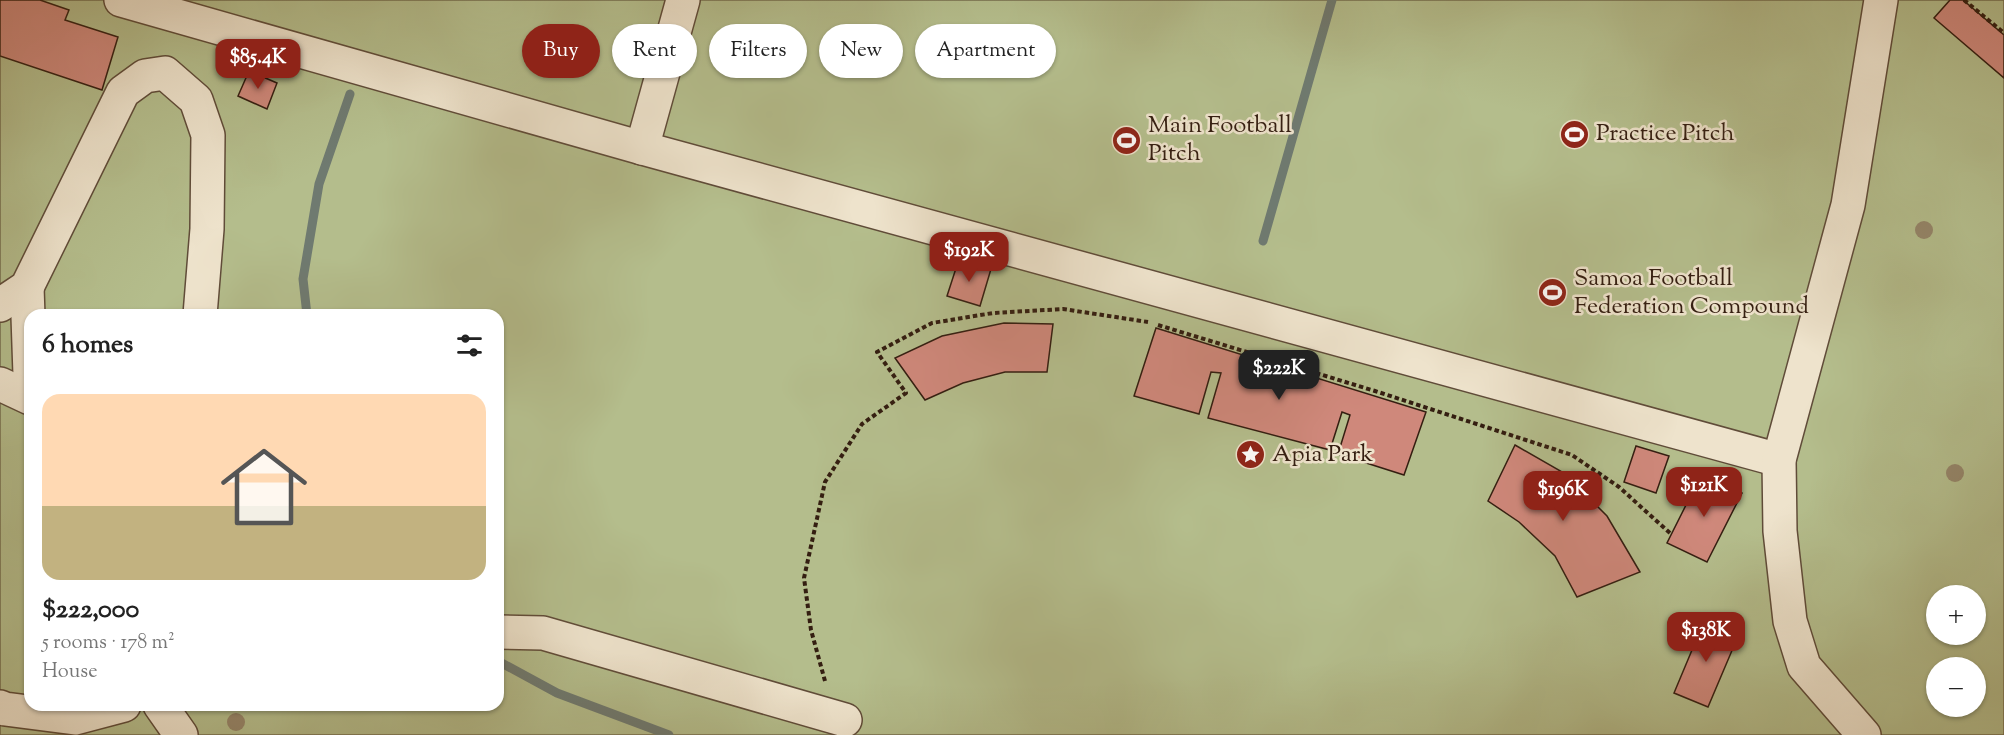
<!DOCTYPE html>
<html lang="en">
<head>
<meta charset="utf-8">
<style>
  :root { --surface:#fff; --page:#f2f2f2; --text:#222; --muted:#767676; --line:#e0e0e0; --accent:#8f2418 }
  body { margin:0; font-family:"Sorts Mill Goudy",serif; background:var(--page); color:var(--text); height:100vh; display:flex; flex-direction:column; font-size:22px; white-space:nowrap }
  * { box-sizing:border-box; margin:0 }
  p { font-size:20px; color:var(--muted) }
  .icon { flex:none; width:33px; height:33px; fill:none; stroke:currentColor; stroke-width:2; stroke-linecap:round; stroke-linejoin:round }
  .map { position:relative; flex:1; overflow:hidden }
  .side { position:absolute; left:24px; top:309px; width:480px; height:402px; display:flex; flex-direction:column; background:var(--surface); border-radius:18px; box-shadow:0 2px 4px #0004 }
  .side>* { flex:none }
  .banner { position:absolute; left:522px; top:24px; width:570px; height:54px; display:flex; gap:12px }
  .tools { position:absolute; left:1926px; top:585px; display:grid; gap:12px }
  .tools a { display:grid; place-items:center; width:60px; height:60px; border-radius:50%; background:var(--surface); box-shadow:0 2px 4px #0004; font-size:30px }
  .price { position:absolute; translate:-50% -51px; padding:0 14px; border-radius:12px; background:var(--accent); color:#fff; font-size:20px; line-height:39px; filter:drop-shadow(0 2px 3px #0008) }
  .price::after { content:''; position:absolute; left:50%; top:36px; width:18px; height:14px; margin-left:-9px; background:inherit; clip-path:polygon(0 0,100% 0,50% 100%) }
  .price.current { background:#222; color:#fff }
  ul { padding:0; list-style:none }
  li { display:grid; align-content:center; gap:12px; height:318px; padding:0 18px }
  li+li { border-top:2px solid var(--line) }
  li span { display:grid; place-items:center; height:186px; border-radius:18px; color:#555 }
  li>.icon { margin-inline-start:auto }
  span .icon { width:108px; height:108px; fill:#fffc; stroke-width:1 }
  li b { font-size:26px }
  h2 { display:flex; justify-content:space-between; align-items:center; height:72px; padding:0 18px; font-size:26px }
  .chip { padding:0 21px; border-radius:27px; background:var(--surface); box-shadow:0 2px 4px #0004; font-size:21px; line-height:54px }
  .chip.current { background:var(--accent); color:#fff }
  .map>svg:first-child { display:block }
  .green { fill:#b4bd8c; stroke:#746e4e; stroke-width:1.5; fill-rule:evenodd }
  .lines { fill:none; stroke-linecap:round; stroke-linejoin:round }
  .stream { stroke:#6f7a70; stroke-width:9 }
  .building { fill:#cf887b; stroke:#341e11; stroke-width:1.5 }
  .minor-casing { stroke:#604c39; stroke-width:36 }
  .path { stroke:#341e11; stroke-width:4; stroke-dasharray:4.5 3; stroke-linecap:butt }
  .minor { stroke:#eee3cc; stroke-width:33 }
  .tree { fill:#95866a }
  .labels { text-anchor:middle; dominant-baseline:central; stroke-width:5; stroke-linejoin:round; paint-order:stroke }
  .poi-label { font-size:24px; fill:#341e11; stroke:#eee3cc; text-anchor:start }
</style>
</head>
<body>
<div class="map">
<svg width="2004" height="735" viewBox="0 0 2004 735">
  <rect width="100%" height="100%" fill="#e5d4b1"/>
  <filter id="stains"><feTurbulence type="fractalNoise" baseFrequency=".00333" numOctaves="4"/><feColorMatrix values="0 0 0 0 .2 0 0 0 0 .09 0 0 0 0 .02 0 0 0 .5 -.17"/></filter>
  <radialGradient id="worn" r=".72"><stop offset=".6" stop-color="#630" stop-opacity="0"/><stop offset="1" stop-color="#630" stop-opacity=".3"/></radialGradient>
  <path class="green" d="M0,0h2004v735h-2004zM30,315h468v390h-468zM1936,596h40v38h-40zM1936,668h40v38h-40z"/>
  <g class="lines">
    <g class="stream">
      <path d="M1263,241l69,-241"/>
      <path d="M307,315l-4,-36 16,-95 31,-90"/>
      <path d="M498,661l59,32 112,42"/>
    </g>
  </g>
  <g class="building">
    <path d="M0,0h40l29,10 -4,10 53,17 -16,53 -102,-34z"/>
    <path d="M1950,0h13l41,35v43l-70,-60z"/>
    <path d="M249,71l28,12 -10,26 -29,-13z"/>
    <path d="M959,259l32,10 -11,37 -33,-10z"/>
    <path d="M1004,323l49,1 -6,48h-42l-42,11 -38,17 -30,-42 47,-22z"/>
    <path d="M1156,328l270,84 -22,63 -66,-21 12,-39 -8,-3 -12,38 -122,-32 13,-45 -10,-1 -12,42 -65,-18z"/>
    <path d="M1515,445l49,28 43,43 33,56 -63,25 -22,-41 -36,-34 -31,-21z"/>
    <path d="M1636,446l33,10 -13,37 -32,-11z"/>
    <path d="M1702,473l40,20 -35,69 -40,-19z"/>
    <path d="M1705,619l34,15 -31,73 -34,-14z"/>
  </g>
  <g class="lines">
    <defs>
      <g id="minor">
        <path d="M121,0l521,148 1137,312"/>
        <path d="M642,148l41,-148"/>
        <path d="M27,287l3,88"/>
        <path d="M0,305l27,-18 96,-195 22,-16 20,-3 31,27 12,35 -1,94 -7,86"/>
        <path d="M0,384l30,14"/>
        <path d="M498,632l45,1 302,87"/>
        <path d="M160,705l21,30"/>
        <path d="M0,707l5,2 70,9 49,-13"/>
        <path d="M1864,735l-60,-69 -14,-45 -10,-90 -1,-71 69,-255 33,-205"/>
      </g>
    </defs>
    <use href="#minor" class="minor-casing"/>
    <g class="path">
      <path d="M1964,0l40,33"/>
      <path d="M1158,325l217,66 197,64 47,32 52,47"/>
      <path d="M825,681l-14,-51 -7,-52 21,-96 37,-58 44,-31 -29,-41 55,-29 61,-10 70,-4 85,13"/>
    </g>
    <use href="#minor" class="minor"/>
  </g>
  <g class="tree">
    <circle cx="1924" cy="230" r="9"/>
    <circle cx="1955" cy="473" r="9"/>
    <circle cx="236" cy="722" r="9"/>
  </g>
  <defs>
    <symbol id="stadium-disc" viewBox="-11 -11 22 22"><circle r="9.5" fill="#8f2418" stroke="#eee3cc"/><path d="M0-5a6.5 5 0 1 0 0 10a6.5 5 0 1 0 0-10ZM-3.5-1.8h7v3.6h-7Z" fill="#fff"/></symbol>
    <symbol id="sight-disc" viewBox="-11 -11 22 22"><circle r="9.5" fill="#8f2418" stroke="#eee3cc"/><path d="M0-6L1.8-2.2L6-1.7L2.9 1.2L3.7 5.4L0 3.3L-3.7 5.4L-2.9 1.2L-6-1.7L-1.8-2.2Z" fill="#fff"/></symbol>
  </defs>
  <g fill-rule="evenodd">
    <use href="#stadium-disc" x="1558" y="118" width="33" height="33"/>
    <use href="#stadium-disc" x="1110" y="124" width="33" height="33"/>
    <use href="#stadium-disc" x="1536" y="276" width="33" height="33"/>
    <use href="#sight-disc" x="1234" y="438" width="33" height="33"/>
  </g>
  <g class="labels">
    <g class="poi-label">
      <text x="1148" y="126">Main Football<tspan x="1148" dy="28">Pitch</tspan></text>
      <text x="1596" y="134">Practice Pitch</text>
      <text x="1574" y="279">Samoa Football<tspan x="1574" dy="28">Federation Compound</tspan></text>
      <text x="1272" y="455">Apia Park</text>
    </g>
  </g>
  <rect width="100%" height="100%" filter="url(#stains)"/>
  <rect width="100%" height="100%" fill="url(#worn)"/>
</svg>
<div class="tools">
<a>+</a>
<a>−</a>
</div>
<b class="price" style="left:258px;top:90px">$85.4K</b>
<b class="price" style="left:969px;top:283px">$192K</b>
<b class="price current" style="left:1279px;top:401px">$222K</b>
<b class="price" style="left:1704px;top:518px">$121K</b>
<b class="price" style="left:1563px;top:522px">$196K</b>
<b class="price" style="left:1706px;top:663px">$138K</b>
<div class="banner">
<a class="chip current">Buy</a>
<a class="chip">Rent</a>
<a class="chip">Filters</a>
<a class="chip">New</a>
<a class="chip">Apartment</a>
</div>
<section class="side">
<h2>6 homes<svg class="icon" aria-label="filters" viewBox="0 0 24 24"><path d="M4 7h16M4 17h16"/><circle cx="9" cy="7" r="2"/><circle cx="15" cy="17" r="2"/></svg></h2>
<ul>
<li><span style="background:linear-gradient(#ffd9b3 60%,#c2b280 0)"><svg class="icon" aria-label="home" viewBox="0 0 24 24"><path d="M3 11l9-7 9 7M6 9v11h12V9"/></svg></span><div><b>$222,000</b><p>5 rooms · 178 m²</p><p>House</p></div></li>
</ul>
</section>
</div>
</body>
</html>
